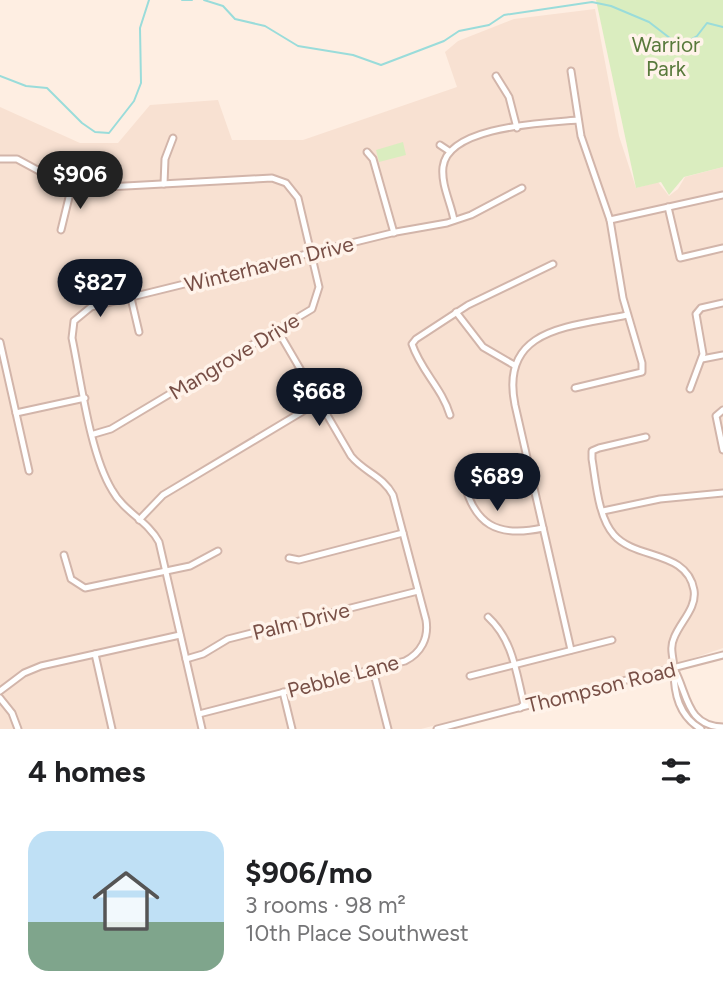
<!DOCTYPE html>
<html lang="en">
<head>
<meta charset="utf-8">
<style>
  :root { --surface:#fff; --page:#f6f6f6; --text:#202124; --muted:#757577; --accent:#111827 }
  body { margin:0; font-family:Figtree,sans-serif; background:var(--page); color:var(--text); height:100vh; display:flex; flex-direction:column; font-size:26px; white-space:nowrap }
  * { box-sizing:border-box; margin:0 }
  p { font-size:23px; color:var(--muted) }
  .icon { flex:none; width:38px; height:38px; fill:none; stroke:currentColor; stroke-width:2; stroke-linecap:round; stroke-linejoin:round }
  .map { position:relative; height:729px; overflow:hidden }
  .panel { display:flex; flex-direction:column; background:var(--surface); flex:1 }
  .panel>* { flex:none }
  .price { position:absolute; translate:-50% -60px; padding:0 16px; border-radius:24px; background:var(--accent); color:#fff; font-size:23px; line-height:46px; filter:drop-shadow(0 2px 4px #0008) }
  .price::after { content:''; position:absolute; left:50%; top:42px; width:21px; height:16px; margin-left:-10px; background:inherit; clip-path:polygon(0 0,100% 0,50% 100%) }
  .price.active { background:#222; color:#fff }
  ul { padding:0; list-style:none }
  li { display:flex; align-items:center; gap:21px; height:175px; padding:0 28px }
  li span { display:grid; place-items:center; flex:none; width:196px; height:140px; border-radius:21px; color:#555 }
  li>.icon { margin-inline-start:auto }
  span .icon { width:84px; height:84px; fill:#fffc; stroke-width:1 }
  li b { font-size:30px }
  h2 { display:flex; justify-content:space-between; align-items:center; height:84px; padding:0 28px; font-size:30px }
  .map>svg:first-child { display:block }
  .residential { fill:#f8e1d2 }
  .green { fill:#daedbf }
  .lines { fill:none; stroke-linecap:round; stroke-linejoin:round }
  .stream { stroke:#9adcda; stroke-width:2 }
  .minor-casing { stroke:#d2b5aa; stroke-width:9 }
  .minor { stroke:#fff; stroke-width:5 }
  .labels { text-anchor:middle; dominant-baseline:central; stroke-width:7; stroke-linejoin:round; paint-order:stroke }
  .park-label { font-size:21px; fill:#58793b; stroke:#fff3ea }
  .street-label { font-size:21px; fill:#784f46; stroke:#fff3ea }
</style>
</head>
<body>
<div class="map">
<svg width="723" height="729" viewBox="0 0 723 729">
  <rect width="100%" height="100%" fill="#feeee2"/>
  <path class="residential" d="M595,9l24,127 17,52 22,-6 11,14 9,-7 7,-12 38,-10v481l-44,15 -258,66h-421v-622l80,36h38l32,-38 68,-5 14,40h71l154,-53 -12,-35 13,-11 56,-22z"/>
  <g class="green">
    <path d="M596,0h127v167l-39,10 -15,18 -8,-13 -25,6z"/>
    <path d="M403,142l3,13 -27,7 -3,-12z"/>
  </g>
  <g class="lines">
    <g class="stream">
      <path d="M182,0h10"/>
      <path d="M204,0l19,6 12,13 30,7 33,20 55,9 28,10 63,-24 15,-10 30,-6 15,-10 88,-13 19,4 38,16 26,20 8,2 14,-8 10,-13 16,4"/>
      <path d="M0,76l26,10 21,2 35,35 13,9 14,1 25,-32 7,-18 -1,-55 9,-28"/>
    </g>
    <defs>
      <g id="minor">
        <path d="M571,71l10,65 29,84 13,78 19,65v9l-67,16"/>
        <path d="M496,76l13,21 8,31"/>
        <path d="M440,145l9,6"/>
        <path d="M367,152l6,7 21,74"/>
        <path d="M0,159h17l37,20 35,9 183,-10 14,5 12,15 21,89 -7,22 -201,120 -17,5"/>
        <path d="M164,184l1,-25 8,-21"/>
        <path d="M668,207l12,51 43,-10"/>
        <path d="M454,220c-3,-17 -13,-35 -11,-53 5,-41 101,-44 135,-47"/>
        <path d="M610,220l113,-25"/>
        <path d="M61,230l11,-45"/>
        <path d="M131,298l8,34"/>
        <path d="M456,312l27,35 31,18"/>
        <path d="M0,342l29,129"/>
        <path d="M702,359l21,-4"/>
        <path d="M690,389l13,-35 -7,-40 5,-6 22,-5"/>
        <path d="M723,410l-7,6 7,34"/>
        <path d="M16,413l69,-15"/>
        <path d="M450,415c-8,-27 -29,-44 -38,-71l4,-5 52,-34 85,-41"/>
        <path d="M646,437l-47,11 -7,3v8c4,23 6,58 22,76 22,25 73,15 80,55 3,18 -14,32 -20,48 -5,11 0,20 0,32 0,24 5,46 27,59"/>
        <path d="M463,479c11,46 34,59 80,49"/>
        <path d="M603,511l57,-12 63,-6"/>
        <path d="M139,520l24,-25 187,-112"/>
        <path d="M64,555l7,24 14,9 105,-22 28,-15"/>
        <path d="M289,558l10,2 104,-27"/>
        <path d="M488,617c25,23 28,55 36,87l-4,4"/>
        <path d="M571,650l-56,-245c-16,-78 56,-78 112,-90"/>
        <path d="M95,654l17,75"/>
        <path d="M186,659l17,-5 25,-15 190,-48"/>
        <path d="M674,669c14,25 12,57 49,58"/>
        <path d="M373,670l15,59"/>
        <path d="M470,676l142,-36"/>
        <path d="M0,691l24,-18 17,-7 139,-31"/>
        <path d="M283,692l9,37"/>
        <path d="M0,698l12,15 6,16"/>
        <path d="M199,714l206,-53c16,-8 24,-23 21,-41l-33,-125c-10,-19 -29,-23 -42,-39l-73,-125"/>
        <path d="M202,729l-43,-187c-11,-21 -35,-30 -47,-52 -22,-36 -31,-109 -40,-152l2,-17 17,-14 305,-75 51,-9 24,-8 51,-27"/>
        <path d="M437,729l286,-74"/>
      </g>
    </defs>
    <use href="#minor" class="minor-casing"/>
    <use href="#minor" class="minor"/>
  </g>
  <g class="labels">
    <g class="park-label">
      <text x="666" y="44">Warrior<tspan x="666" dy="24">Park</tspan></text>
    </g>
    <g class="street-label">
      <text transform="translate(269 264) rotate(-14)">Winterhaven Drive</text>
      <text transform="translate(234 356) rotate(-31)">Mangrove Drive</text>
      <text transform="translate(301 621) rotate(-14)">Palm Drive</text>
      <text transform="translate(343 676) rotate(-15)">Pebble Lane</text>
      <text transform="translate(601 687) rotate(-14)">Thompson Road</text>
    </g>
  </g>
</svg>
<b class="price active" style="left:80px;top:211px">$906</b>
<b class="price" style="left:100px;top:319px">$827</b>
<b class="price" style="left:319px;top:428px">$668</b>
<b class="price" style="left:497px;top:513px">$689</b>
</div>
<section class="panel">
<h2>4 homes<svg class="icon" aria-label="filters" viewBox="0 0 24 24"><path d="M4 7h16M4 17h16"/><circle cx="9" cy="7" r="2"/><circle cx="15" cy="17" r="2"/></svg></h2>
<ul>
<li><span style="background:linear-gradient(#bfe0f5 65%,#7fa58c 0)"><svg class="icon" aria-label="home" viewBox="0 0 24 24"><path d="M3 11l9-7 9 7M6 9v11h12V9"/></svg></span><div><b>$906/mo</b><p>3 rooms · 98 m²</p><p>10th Place Southwest</p></div></li>
</ul>
</section>
</body>
</html>
